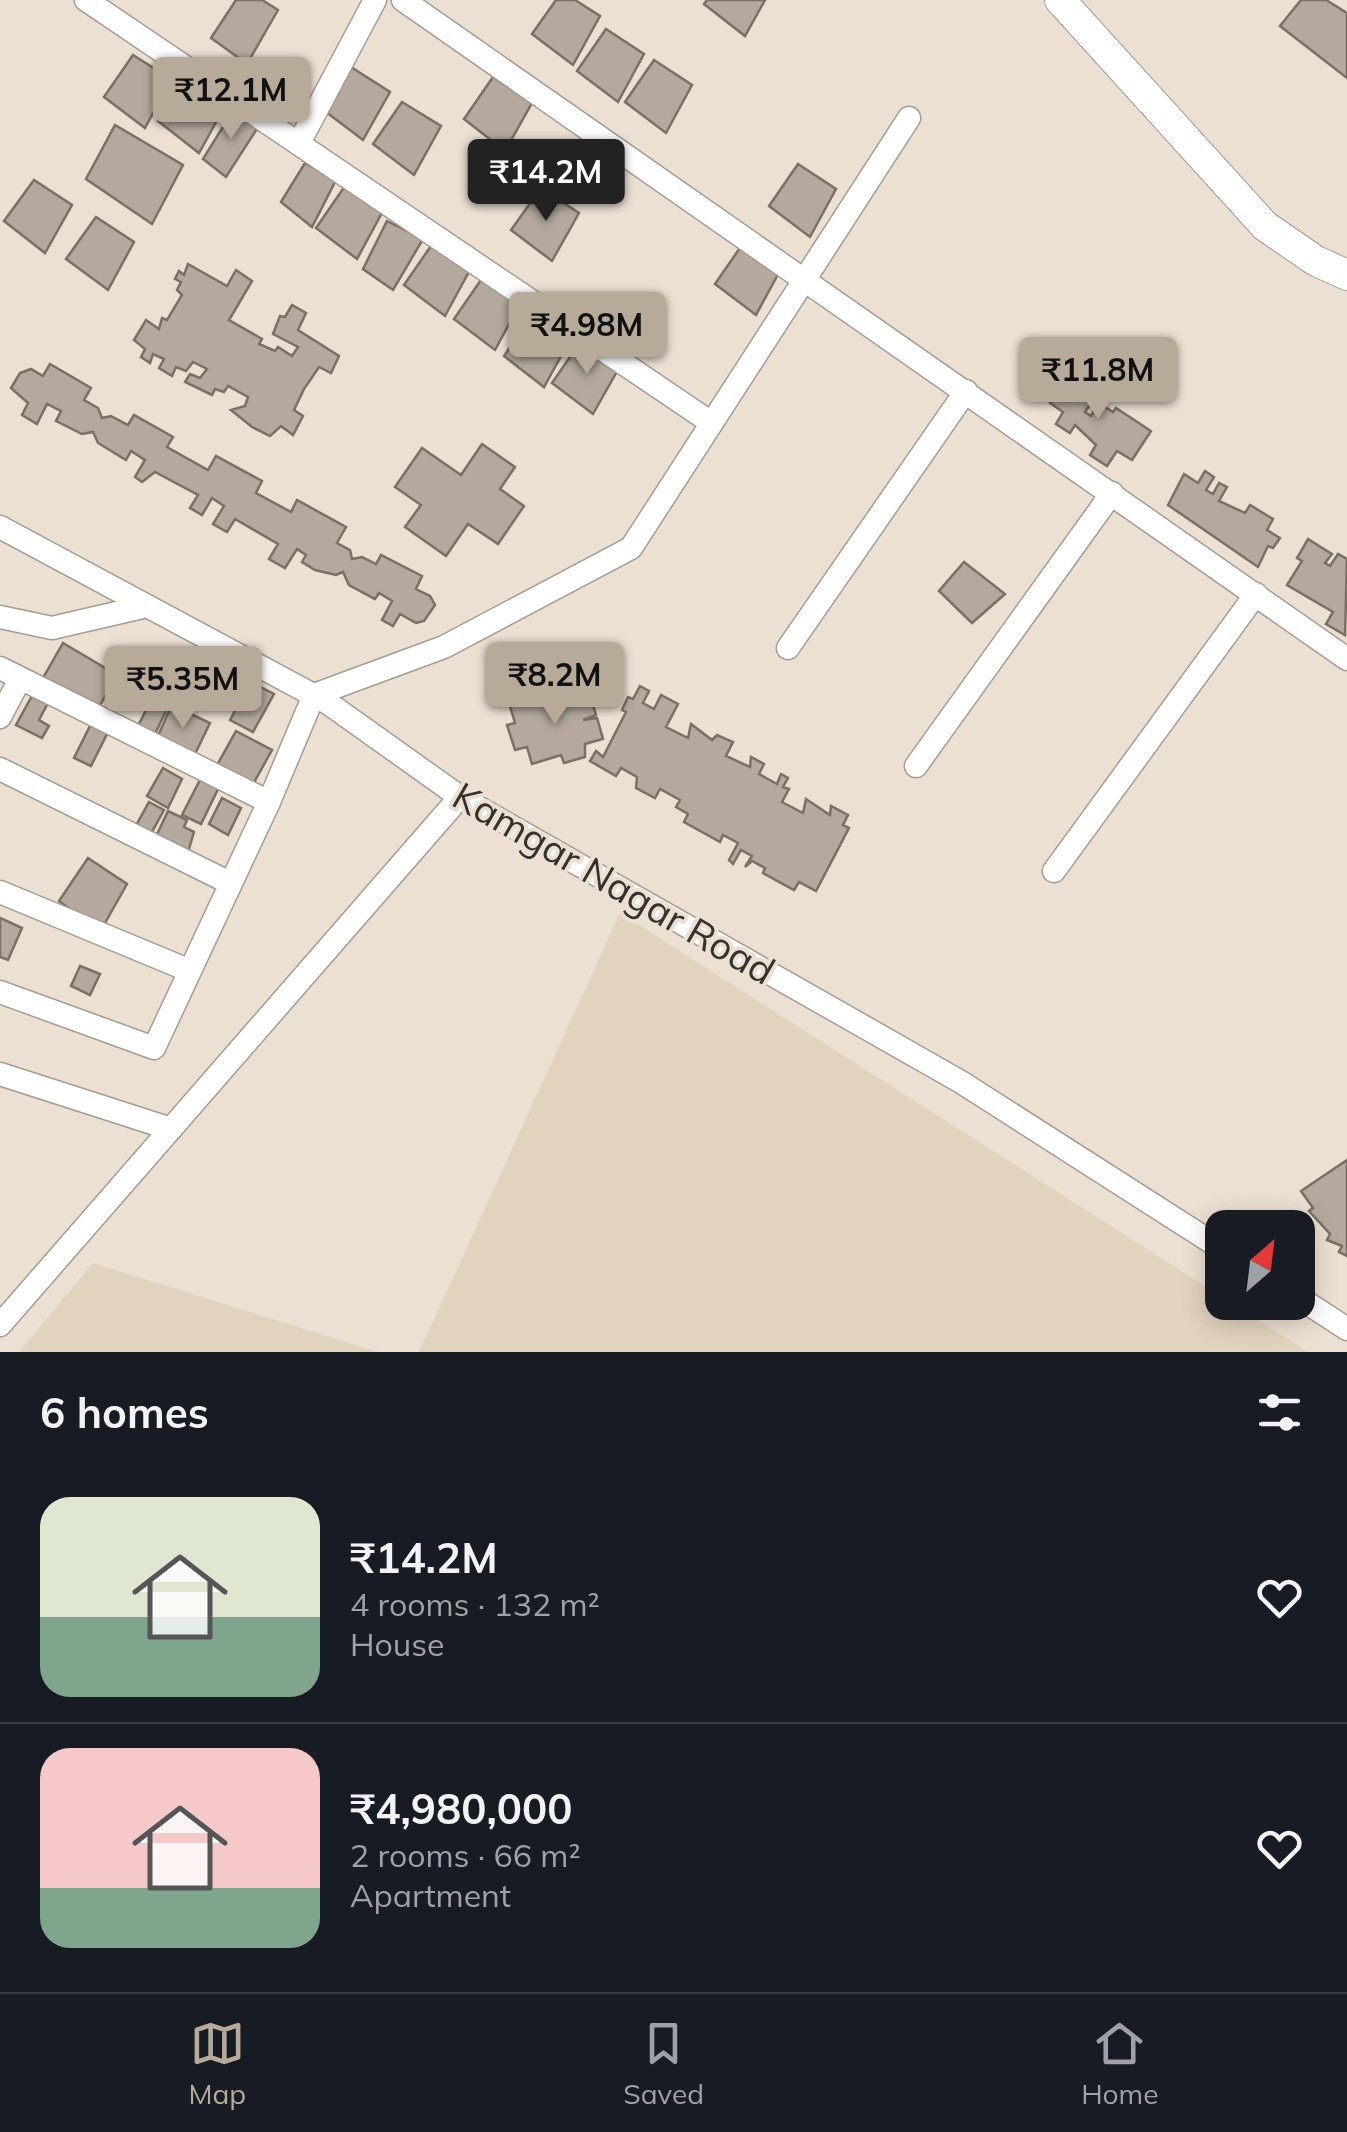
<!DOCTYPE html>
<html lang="en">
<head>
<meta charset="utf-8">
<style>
  :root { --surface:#171b24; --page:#242831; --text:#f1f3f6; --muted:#9ea1a6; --line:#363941; --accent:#b7aa99 }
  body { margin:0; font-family:Mulish,sans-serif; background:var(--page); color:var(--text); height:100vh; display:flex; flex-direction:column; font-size:38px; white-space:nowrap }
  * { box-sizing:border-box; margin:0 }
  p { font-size:32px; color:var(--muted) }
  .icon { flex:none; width:55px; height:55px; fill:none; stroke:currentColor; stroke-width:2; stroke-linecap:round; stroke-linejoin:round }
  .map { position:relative; height:1352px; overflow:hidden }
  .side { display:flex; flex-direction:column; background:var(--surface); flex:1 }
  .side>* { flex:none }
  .needle { width:65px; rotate:28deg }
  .buttons { position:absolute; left:1205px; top:1210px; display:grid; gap:20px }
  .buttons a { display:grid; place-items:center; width:110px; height:110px; border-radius:20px; background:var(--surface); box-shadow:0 5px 25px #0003; font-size:50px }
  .price { position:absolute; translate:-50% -85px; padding:0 22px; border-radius:10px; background:var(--accent); color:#111; font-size:32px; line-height:65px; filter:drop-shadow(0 2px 5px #0008) }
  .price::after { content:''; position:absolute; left:50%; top:60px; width:30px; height:22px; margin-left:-15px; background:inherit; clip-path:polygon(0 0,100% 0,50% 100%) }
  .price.on { background:#222; color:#fff }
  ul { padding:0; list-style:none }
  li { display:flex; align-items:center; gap:30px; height:250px; padding:0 40px }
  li+li { border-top:2px solid var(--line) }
  li span { display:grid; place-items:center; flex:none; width:280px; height:200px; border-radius:30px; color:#555 }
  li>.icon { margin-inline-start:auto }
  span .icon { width:120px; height:120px; fill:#fffc; stroke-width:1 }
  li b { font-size:42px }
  h2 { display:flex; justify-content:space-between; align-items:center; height:120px; padding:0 40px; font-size:42px }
  .menu { display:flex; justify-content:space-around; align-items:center; height:140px; border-top:2px solid var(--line); background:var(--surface); font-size:28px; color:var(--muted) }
  .menu a { display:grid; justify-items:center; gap:5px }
  .menu .on { color:var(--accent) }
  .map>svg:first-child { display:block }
  .built { fill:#e2d3bf }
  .building { fill:#b4a99c; stroke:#7b7064; stroke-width:2.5 }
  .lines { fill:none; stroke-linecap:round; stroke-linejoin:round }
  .street-casing { stroke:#a79c8f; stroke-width:25 }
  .secondary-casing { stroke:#a79c8f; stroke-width:32 }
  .street { stroke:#fff; stroke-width:22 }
  .secondary { stroke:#fff; stroke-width:30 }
  .labels { text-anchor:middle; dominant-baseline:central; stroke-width:8; stroke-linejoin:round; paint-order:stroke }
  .street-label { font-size:38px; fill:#36312c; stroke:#ece0d2 }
</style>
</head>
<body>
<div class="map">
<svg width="1347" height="1352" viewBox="0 0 1347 1352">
  <rect width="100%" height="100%" fill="#ece0d2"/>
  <g class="built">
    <path d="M620,913l602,384v5l9,1 77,49h-889z"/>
    <path d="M93,1263l285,89h-359z"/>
  </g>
  <g class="building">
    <path d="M236,0h26l16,10 -31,54 -36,-26z"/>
    <path d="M556,0h19l25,16 -27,49 -41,-31z"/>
    <path d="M707,0h58l-20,36 -41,-32z"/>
    <path d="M1301,0h25l21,13v65l-67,-52z"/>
    <path d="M606,29l38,25 -26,48 -41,-31z"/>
    <path d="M133,55l38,24 -26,49 -41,-31z"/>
    <path d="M654,60l38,25 -26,48 -41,-31z"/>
    <path d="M351,67l39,25 -27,48 -41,-31z"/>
    <path d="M493,77l39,26 -27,48 -41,-32z"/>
    <path d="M188,79l38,25 -27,49 -41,-32z"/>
    <path d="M402,102l39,24 -27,49 -41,-31z"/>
    <path d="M234,109l26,15 -34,53 -23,-18z"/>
    <path d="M115,125l68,40 -31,59 -66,-45z"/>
    <path d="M305,163l31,17 -24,47 -31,-25z"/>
    <path d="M798,164l38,25 -26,48 -41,-31z"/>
    <path d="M34,180l38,25 -27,48 -41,-32z"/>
    <path d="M345,186l38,25 -26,48 -41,-31z"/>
    <path d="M541,188l38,25 -27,48 -41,-31z"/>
    <path d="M96,217l38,25 -26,48 -42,-31z"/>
    <path d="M387,221l36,18 -30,51 -30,-21z"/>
    <path d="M744,242l38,25 -26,48 -41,-31z"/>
    <path d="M433,243l38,25 -26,48 -41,-31z"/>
    <path d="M188,264l39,22 9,-16 16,11 -23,39 33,19 -3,5 16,7 3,-4 14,9 6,-9 -25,-13 7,-18 5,1 7,-12 14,8 -8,17 41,26 -8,17 -12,-6 -15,22 -10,21 9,6 -10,19 -12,-9 -11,10 -18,-9 -21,-17 14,-4 3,-9 -20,-11 -4,6 -9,-3 -3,6 -27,-13 5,-8 10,4 7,-9 -14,-7 -7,9 -10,-4 -4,9 -13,-8 5,-9 -11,-5 -3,9 -9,-6 4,-8 -11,-9 12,-20 13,9 3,-11 5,2 15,-25 -5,-5 4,-8 -6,-3 4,-8 5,4z"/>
    <path d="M483,277l38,25 -26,48 -41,-31z"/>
    <path d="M533,314l38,24 -27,49 -40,-31z"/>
    <path d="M581,341l39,25 -27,48 -41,-31z"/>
    <path d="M50,364l41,24 -7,12 14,8 4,10 9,-2 17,9 6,-10 39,22 -6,10 41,23 8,-14 46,25 -6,12 35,19 6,-12 49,27 -9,16 13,7 2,9 10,-2 14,7 5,-9 41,21 -6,13 14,7 5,9 -11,16 -8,2 -16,-9 -7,12 -11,-6 10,-19 -13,-8 -4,6 -26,-14 -6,-13 -7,3 -21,-5 -13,-8 4,-7 -9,-6 -12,19 -16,-9 9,-15 -43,-25 -8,13 -14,-8 11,-18 -12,-8 -10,17 -12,-7 8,-13 -43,-23 -13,10 -7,-5 10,-17 -14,-9 -5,9 -28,-17 -5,-11 -11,2 -26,-13 5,-10 -14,-7 -10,20 -15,-9 6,-12 -17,-15 9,-15 11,-4 12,7z"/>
    <path d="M1069,372l17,11 -5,7 16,5 -12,17 6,4 8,-13 14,9 3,-4 35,23 -19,29 -15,-9 -10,15 -17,-11 6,-10 -21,-20 -5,8 -14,-9 7,-12 -13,-9z"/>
    <path d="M482,444l33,23 -15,22 24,17 -26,38 -30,-20 -22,32 -41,-29 16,-22 -26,-18 27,-39 39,27z"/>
    <path d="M1205,471l9,6 -8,13 7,4 6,-11 8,4 -8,14 26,12 5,-8 23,14 -6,11 13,8 -7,10 -5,-2 -10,21 -90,-62 16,-31 14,9z"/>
    <path d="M1308,539l24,15 -7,9 5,3 8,-12 9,5 -2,76 -19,-11 7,-12 -46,-27 15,-24 -5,-3z"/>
    <path d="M964,562l41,32 -33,29 -33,-32z"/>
    <path d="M63,643l54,32 -19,34 -55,-31z"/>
    <path d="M251,682l23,12 -21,38 -23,-12z"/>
    <path d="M640,686l9,5 -6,12 11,6 7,-14 17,9 -12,23 22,11 3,-14 21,16 5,-5 16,7 -7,14 24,11 1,-10 13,7 -5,10 18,10 4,-10 7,4 -5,9 6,2 -7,13 21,11 3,-14 24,16 1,-9 17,9 -5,10 6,3 -33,63 -17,-9 -5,8 -31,-17 2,-5 -13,-7 -7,6 7,-11 -11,-6 -8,14 -4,-4 9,-17 -15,-8 -3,7 -36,-20 4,-8 -12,-7 4,-7 -20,-11 -5,9 -19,-10 1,-11 -16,-9 -5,8 -26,-15 6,-10 7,6 23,-45 -4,-2 6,-13 5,2z"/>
    <path d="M569,689l3,12 18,-6 6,20 -13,5 14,-2 6,21 -18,5v13l-21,6 -3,-8 -29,9 -5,-17 -12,3 -8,-25 8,-2 -5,-17z"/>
    <path d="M33,694l15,9 -9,17 10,6 -7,12 -26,-13z"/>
    <path d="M152,698l16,9 -16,33 -17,-8z"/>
    <path d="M172,705l38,18 -17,35 -37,-18z"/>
    <path d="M91,724l17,8 -17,34 -17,-8z"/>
    <path d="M236,731l36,19 -20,36 -36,-19z"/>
    <path d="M163,768l19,11 -14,29 -21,-12z"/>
    <path d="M202,776l18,9 -19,39 -19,-9z"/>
    <path d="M222,798l19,10 -13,27 -19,-11z"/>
    <path d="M149,802l15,8 -16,29 -15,-8z"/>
    <path d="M168,811l19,9 -3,7 10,5 -8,27 -33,-16z"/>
    <path d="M88,858l39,26 -27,48 -41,-31z"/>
    <path d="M0,918l22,10 -14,32 -8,-3z"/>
    <path d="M80,966l20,8 -10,21 -19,-9z"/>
    <path d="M1347,1160v96l-8,-4 3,-6 -15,-6 3,-6 -21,-23 4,-3 -12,-17z"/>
  </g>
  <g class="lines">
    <defs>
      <g id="street">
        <path d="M86,0l624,422"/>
        <path d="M403,0l944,659"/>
        <path d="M299,143l76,-143"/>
        <path d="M0,527l328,176 132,94 501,285 261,167"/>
        <path d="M0,617l52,11 95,-22"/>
        <path d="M788,648l178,-257"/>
        <path d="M0,668l269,134"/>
        <path d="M0,717l20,-38"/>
        <path d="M916,766l196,-273"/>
        <path d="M0,769l230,114"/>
        <path d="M1054,871l202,-277"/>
        <path d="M0,892l188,78"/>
        <path d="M0,992l154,56 115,-246 45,-107 130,-48 187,-99 278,-430"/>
        <path d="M0,1074l171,55"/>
        <path d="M1298,1297l49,32"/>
        <path d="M0,1325l460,-528"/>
      </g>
      <path id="secondary" d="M1060,0l205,226 51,35 31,14"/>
    </defs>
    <use href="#street" class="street-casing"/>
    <use href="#secondary" class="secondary-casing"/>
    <use href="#street" class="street"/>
    <use href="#secondary" class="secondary"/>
  </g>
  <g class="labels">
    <g class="street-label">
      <text transform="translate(614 883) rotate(30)">Kamgar Nagar Road</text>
    </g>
  </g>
</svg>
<div class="buttons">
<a><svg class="needle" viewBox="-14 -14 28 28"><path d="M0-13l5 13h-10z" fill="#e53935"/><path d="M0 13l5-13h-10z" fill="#9ea1a6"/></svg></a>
</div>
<b class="price" style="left:231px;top:142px">₹12.1M</b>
<b class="price on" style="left:546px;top:224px">₹14.2M</b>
<b class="price" style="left:587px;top:377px">₹4.98M</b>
<b class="price" style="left:1098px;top:422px">₹11.8M</b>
<b class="price" style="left:555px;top:727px">₹8.2M</b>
<b class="price" style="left:183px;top:731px">₹5.35M</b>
</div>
<section class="side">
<h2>6 homes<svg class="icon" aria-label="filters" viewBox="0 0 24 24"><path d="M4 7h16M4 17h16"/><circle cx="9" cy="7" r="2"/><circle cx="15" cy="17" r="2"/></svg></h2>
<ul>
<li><span style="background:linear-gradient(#dfe7d0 60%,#7fa58c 0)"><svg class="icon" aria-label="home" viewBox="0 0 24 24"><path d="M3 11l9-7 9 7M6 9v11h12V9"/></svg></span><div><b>₹14.2M</b><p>4 rooms · 132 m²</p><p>House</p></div><svg class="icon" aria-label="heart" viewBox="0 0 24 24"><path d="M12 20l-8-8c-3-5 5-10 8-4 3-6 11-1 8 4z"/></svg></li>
<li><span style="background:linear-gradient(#f6c9c9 70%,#7fa58c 0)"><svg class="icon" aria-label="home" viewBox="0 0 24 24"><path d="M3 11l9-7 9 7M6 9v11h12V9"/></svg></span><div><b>₹4,980,000</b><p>2 rooms · 66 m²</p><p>Apartment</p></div><svg class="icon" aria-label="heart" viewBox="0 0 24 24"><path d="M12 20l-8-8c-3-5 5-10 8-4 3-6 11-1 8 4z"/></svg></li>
</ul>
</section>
<nav class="menu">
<a class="on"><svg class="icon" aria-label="map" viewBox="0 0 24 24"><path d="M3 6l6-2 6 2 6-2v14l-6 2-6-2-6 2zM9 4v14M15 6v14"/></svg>Map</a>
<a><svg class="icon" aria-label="saved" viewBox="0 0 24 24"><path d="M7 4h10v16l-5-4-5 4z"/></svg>Saved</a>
<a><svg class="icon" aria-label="home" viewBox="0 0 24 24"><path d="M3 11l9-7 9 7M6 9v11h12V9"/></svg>Home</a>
</nav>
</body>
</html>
